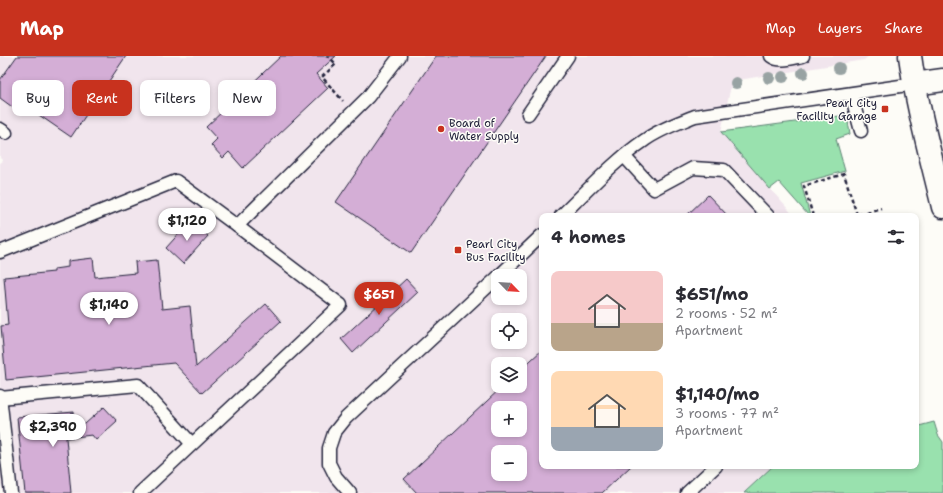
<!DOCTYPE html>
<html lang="en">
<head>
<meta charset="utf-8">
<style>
  :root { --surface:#fff; --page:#f7f7f7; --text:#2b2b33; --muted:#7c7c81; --accent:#c8321e }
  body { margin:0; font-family:"Shantell Sans",sans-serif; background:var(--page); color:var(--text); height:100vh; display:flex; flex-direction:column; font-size:15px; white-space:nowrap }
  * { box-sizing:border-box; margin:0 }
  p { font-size:13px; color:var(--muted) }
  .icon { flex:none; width:22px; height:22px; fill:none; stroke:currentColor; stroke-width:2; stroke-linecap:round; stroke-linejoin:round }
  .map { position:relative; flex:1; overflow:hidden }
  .details { position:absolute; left:539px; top:157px; width:380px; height:256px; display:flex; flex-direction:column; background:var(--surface); border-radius:8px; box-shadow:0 2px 6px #0003 }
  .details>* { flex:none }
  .top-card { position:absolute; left:12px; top:24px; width:380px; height:36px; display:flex; gap:8px }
  .needle { width:26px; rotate:115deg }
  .fabs { position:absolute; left:491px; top:213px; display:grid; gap:8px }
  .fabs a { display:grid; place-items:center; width:36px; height:36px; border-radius:8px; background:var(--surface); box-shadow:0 2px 6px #0003; font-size:20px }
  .price { position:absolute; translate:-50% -34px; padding:0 9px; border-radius:14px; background:#fff; color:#222; font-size:13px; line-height:26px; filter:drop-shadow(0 1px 2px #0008) }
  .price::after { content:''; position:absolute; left:50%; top:24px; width:12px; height:9px; margin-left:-6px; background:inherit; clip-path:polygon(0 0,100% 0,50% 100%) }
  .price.selected { background:var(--accent); color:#fff }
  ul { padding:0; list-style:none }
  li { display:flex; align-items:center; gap:12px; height:100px; padding:0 12px }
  li span { display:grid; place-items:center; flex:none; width:112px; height:80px; border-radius:8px; color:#555 }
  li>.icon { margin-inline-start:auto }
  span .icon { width:48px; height:48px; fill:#fffc; stroke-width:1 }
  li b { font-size:17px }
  h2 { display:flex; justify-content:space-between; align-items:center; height:48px; padding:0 12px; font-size:17px }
  .chip { padding:0 14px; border-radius:8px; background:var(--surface); box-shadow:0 2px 6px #0003; font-size:14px; line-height:36px }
  .chip.selected { background:var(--accent); color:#fff }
  header { display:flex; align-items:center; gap:24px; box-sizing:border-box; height:56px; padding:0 20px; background:var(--accent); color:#fff }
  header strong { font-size:19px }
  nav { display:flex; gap:22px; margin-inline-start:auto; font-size:14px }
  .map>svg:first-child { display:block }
  .built { fill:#f1e5ed; fill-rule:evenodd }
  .green { fill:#99e1ae; stroke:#5e8274 }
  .building { fill:#d4aed6; stroke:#22223b; fill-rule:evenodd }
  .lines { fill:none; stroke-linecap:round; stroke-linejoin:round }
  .service-casing { stroke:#22223b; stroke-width:15 }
  .secondary-casing { stroke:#22223b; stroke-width:25 }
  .path { stroke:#22223b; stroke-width:2.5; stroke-dasharray:4 3; stroke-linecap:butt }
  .service { stroke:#fdfcf7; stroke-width:12 }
  .secondary { stroke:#fdfcf7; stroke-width:22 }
  .tree { fill:#98a3a3 }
  .poi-dot { fill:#c8321e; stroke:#fdfcf7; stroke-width:1.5 }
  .labels { text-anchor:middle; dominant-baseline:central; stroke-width:3; stroke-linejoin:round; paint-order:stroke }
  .poi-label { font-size:11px; fill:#22223b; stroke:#fdfcf7; text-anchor:start }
</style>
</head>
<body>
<header>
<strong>Map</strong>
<nav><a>Map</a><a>Layers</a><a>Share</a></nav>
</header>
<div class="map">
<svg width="943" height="437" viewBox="0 0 943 437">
  <rect width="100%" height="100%" fill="#fdfcf7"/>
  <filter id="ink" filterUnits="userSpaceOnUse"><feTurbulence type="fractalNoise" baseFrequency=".025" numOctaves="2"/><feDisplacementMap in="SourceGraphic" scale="8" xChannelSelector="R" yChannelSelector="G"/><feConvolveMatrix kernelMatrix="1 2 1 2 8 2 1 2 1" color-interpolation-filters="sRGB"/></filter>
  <g filter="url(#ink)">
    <path class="built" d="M0,0h869l-5,4 -132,21 -11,51 73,84h-252v250h231l-29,27h-741l-3,-15v-315l3,-2 -3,-3zM498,220h22v22h-22zM498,264h22v22h-22zM498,308h22v22h-22zM498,352h22v22h-22zM498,396h22v22h-22z"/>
    <g class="green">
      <path d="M847,59l3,19 -14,5 9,32 -44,12 9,33h-1l-30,-34 -9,7 -49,-57z"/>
      <path d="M916,362l3,8 15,-4 4,13 5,7v51h-199l29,-27h143z"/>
    </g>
    <g class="building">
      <path d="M17,0h109l-55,81 -51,-35 -5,7 -15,-11v-18z"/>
      <path d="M281,0h55l-20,18 12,14 -85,80 -14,-16 -6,6 -12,-13 6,-6 -11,-12z"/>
      <path d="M436,0h110l-135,197 -75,-51z"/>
      <path d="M708,139l20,21h-42z"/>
      <path d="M191,164l17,16 -25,28 -17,-16z"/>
      <path d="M93,202l2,19 41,-4 -1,-11 22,-2 5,49 28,-3 6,61 70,-63 15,17 -79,72 -28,-30 -168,17 -5,-54 7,-1 -4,-48 50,-5v-3l14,-2v-6z"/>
      <path d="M406,223l12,13 -65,61 -12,-14z"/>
      <path d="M542,294v116h89l-29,27h-185l-13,-14 99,-93h17v-16zM498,352h22v22h-22zM498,396h22v22h-22z"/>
      <path d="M104,351l13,14 -21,19 -4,-5 -26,3 5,55h-46l-8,-76 57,-5 2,20z"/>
    </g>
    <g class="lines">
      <defs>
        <g id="service">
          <path d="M771,0c9,7 22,2 32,0"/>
          <path d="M851,38l10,37"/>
          <path d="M528,58l40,-58"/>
          <path d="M0,73l6,4"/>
          <path d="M624,100l30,33 39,-21 31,2 44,46"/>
          <path d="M561,160c27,-26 53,-55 84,-76 15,-11 33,-17 50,-24l219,-32"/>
          <path d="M0,196l176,-71 61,45"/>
          <path d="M499,220l43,-41"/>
          <path d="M0,340l11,97"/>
          <path d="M0,342l138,-13 54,59"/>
          <path d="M140,437l201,-188 -104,-79 131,-129 32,-41"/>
          <path d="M350,437l-14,-16 -7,-14v-15l5,-15 12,-15 152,-141"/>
          <path d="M687,437l29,-27"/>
        </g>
        <g id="secondary">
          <path d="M910,0c7,51 21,101 33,151"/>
          <path d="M914,28l29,-4"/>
        </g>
      </defs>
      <use href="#service" class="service-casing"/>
      <use href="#secondary" class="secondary-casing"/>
      <g class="path">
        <path d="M326,0l3,1 7,7 -14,13 21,24"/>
        <path d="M813,160l-9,-30 40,-12 13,41 24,-7"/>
      </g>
      <use href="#service" class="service"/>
      <use href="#secondary" class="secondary"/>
    </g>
    <g class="tree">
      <circle cx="839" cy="12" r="6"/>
      <circle cx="803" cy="17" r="6"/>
      <circle cx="783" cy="21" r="6"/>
      <circle cx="769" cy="22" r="6"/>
      <circle cx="736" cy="27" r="6"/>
    </g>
  </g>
  <g class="poi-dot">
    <rect x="881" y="49" width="8" height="8" rx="2"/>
    <circle cx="441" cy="73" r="4"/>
    <rect x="454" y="190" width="8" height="8" rx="2"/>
  </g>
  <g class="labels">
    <g class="poi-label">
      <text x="877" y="47" text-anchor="end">Pearl City<tspan x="877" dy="13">Facility Garage</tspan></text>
      <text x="449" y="67">Board of<tspan x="449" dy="13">Water Supply</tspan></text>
      <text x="466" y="188">Pearl City<tspan x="466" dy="13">Bus Facility</tspan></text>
    </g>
  </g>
</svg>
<div class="fabs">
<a><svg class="needle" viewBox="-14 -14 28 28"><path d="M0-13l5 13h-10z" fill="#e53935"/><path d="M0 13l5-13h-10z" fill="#7c7c81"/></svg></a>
<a><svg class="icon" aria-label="locate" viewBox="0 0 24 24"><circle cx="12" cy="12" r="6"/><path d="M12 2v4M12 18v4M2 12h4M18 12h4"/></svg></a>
<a><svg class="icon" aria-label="layers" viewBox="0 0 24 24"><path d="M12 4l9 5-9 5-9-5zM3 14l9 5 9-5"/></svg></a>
<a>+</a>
<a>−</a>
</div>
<b class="price" style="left:187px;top:186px">$1,120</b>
<b class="price selected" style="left:379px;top:260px">$651</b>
<b class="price" style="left:109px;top:270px">$1,140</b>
<b class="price" style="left:53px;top:392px">$2,390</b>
<div class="top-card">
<a class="chip">Buy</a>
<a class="chip selected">Rent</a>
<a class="chip">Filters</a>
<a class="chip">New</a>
</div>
<section class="details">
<h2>4 homes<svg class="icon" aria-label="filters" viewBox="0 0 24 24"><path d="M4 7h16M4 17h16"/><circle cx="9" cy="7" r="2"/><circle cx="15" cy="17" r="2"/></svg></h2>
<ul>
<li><span style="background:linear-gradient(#f6c9c9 65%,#b9a48a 0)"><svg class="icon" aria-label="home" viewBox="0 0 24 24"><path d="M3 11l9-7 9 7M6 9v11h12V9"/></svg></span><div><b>$651/mo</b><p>2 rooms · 52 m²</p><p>Apartment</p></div></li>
<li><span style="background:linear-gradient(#ffd9b3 70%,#9aa5b1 0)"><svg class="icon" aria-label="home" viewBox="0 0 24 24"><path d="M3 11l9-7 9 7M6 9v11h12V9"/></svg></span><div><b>$1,140/mo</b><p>3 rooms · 77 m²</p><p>Apartment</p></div></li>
</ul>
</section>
</div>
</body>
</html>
